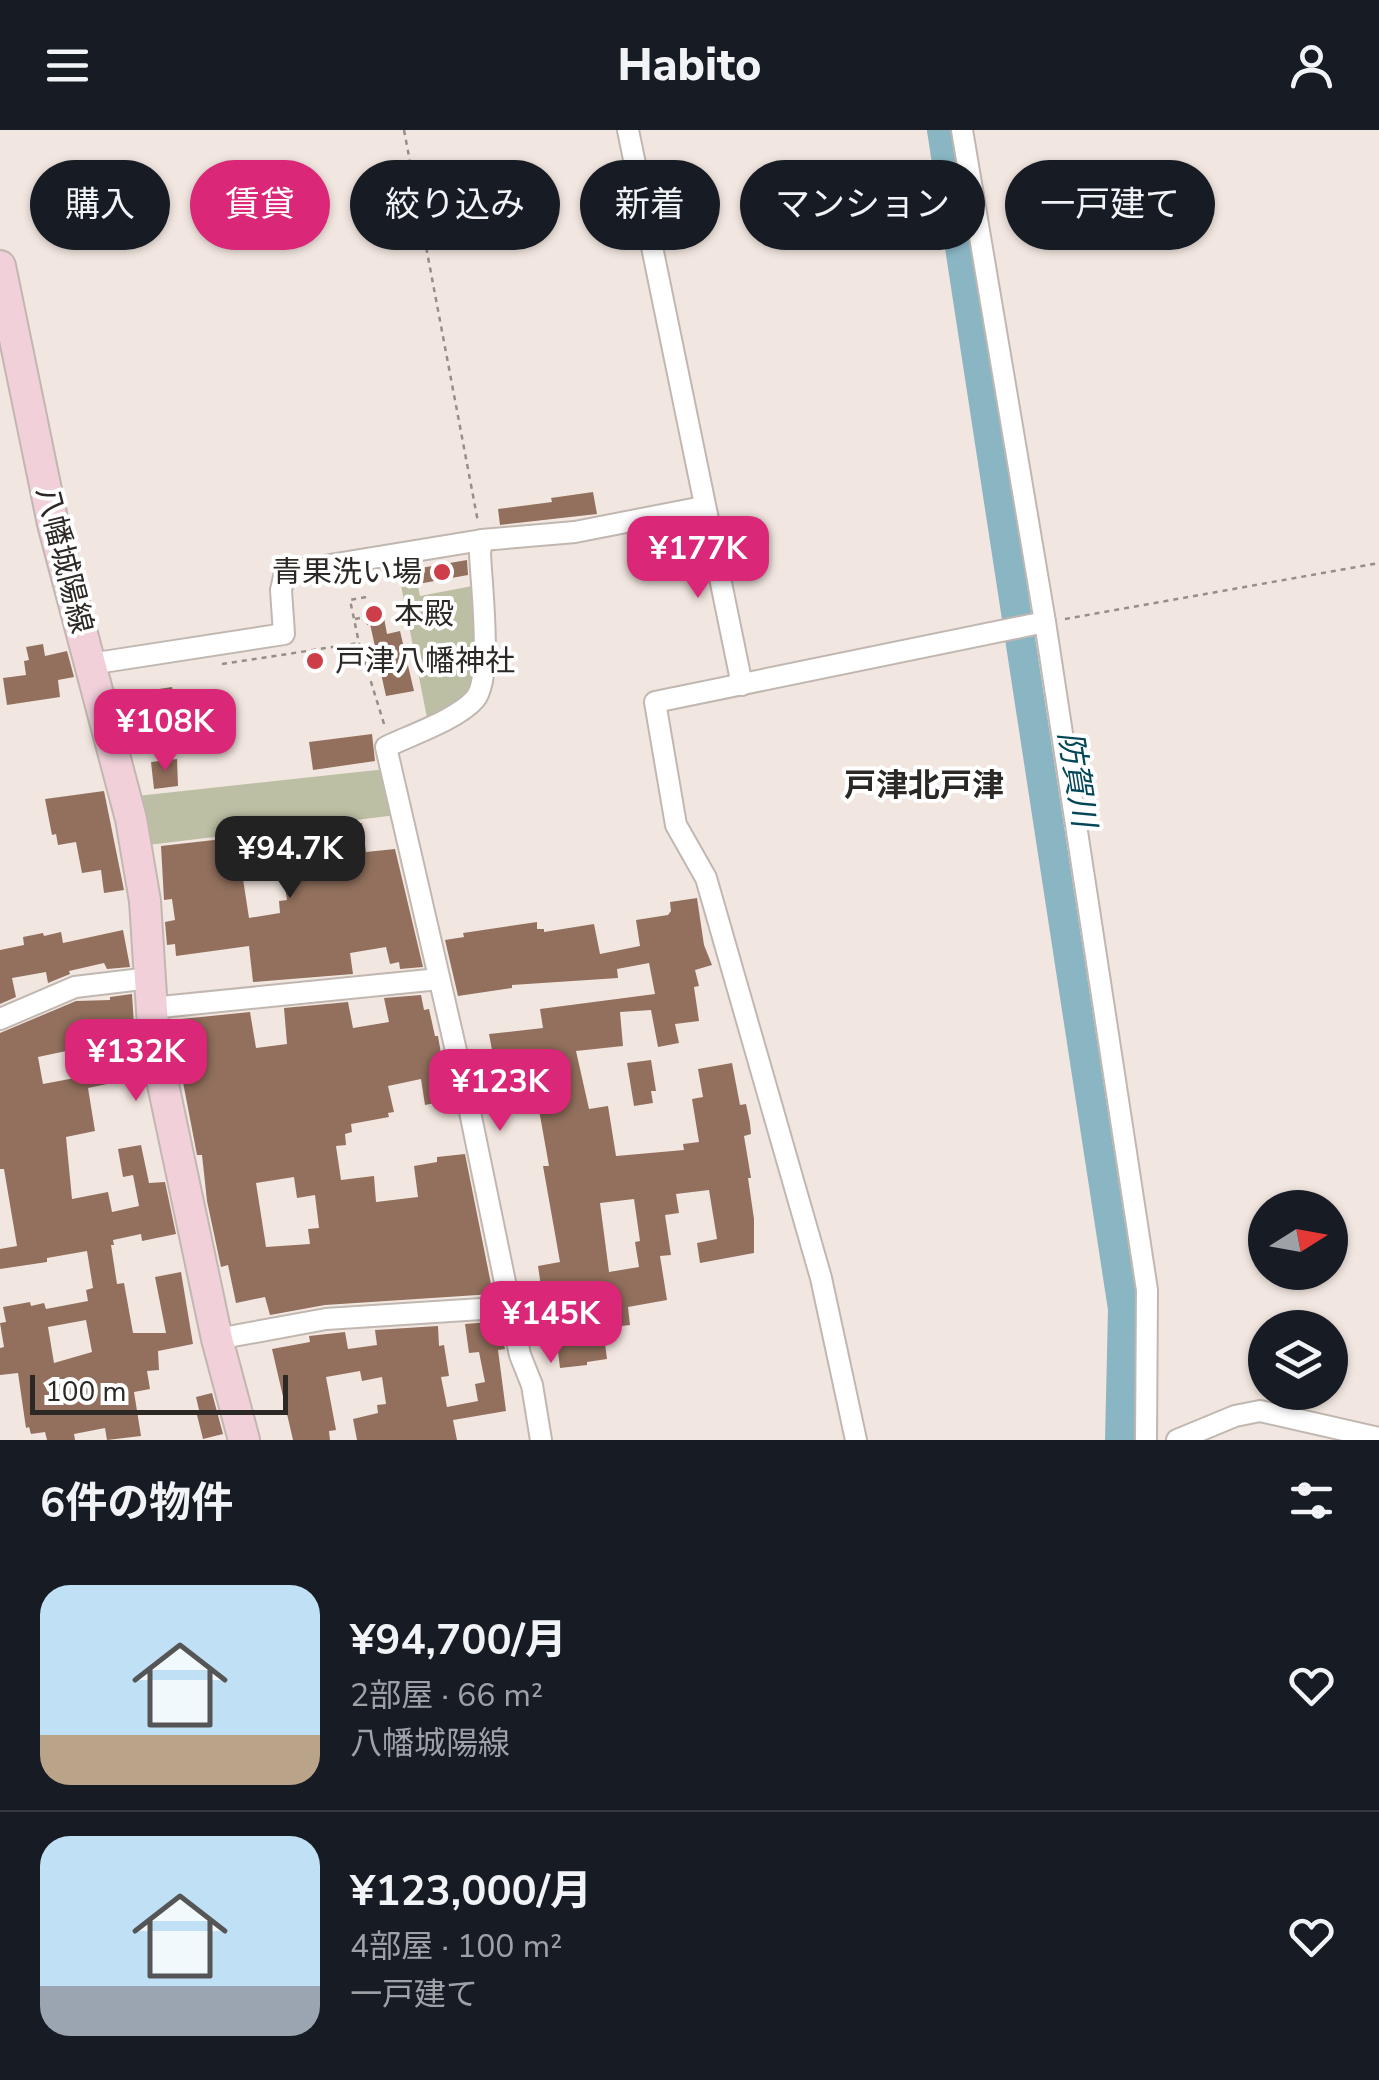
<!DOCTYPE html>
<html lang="ja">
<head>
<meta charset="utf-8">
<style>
  :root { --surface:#171b24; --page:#242831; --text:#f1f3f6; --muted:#9ea1a6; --line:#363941; --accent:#db2777 }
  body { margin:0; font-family:"Nunito Sans","Noto Sans JP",sans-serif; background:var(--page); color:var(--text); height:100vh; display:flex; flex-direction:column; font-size:38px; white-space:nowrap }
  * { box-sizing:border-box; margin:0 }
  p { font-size:32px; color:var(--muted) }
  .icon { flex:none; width:55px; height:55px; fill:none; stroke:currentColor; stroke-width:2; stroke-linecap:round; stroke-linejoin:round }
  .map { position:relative; height:1310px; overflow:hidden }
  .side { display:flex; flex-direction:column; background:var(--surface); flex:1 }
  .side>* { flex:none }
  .banner { position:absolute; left:30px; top:30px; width:1320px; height:90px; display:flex; gap:20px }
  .needle { width:65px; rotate:79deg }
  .tools { position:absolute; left:1248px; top:1060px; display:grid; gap:20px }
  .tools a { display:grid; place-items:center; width:100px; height:100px; border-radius:50%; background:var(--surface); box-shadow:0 2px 8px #0004; font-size:50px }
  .scale { position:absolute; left:30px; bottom:25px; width:258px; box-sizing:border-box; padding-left:10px; border:5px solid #2c2826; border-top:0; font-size:28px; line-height:35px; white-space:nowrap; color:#2c2826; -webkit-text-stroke:8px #fff; paint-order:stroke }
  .price { position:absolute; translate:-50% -85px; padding:0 22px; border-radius:20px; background:var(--accent); color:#fff; font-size:32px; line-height:65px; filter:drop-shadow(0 2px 5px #0008) }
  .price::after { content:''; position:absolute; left:50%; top:60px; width:30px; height:22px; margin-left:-15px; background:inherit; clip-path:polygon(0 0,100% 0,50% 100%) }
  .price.on { background:#222; color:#fff }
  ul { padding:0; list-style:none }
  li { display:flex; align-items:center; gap:30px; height:250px; padding:0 40px }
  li+li { border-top:2px solid var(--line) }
  li span { display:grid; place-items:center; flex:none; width:280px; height:200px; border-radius:30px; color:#555 }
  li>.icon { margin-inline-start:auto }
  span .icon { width:120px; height:120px; fill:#fffc; stroke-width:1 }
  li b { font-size:42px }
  h2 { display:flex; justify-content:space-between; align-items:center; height:120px; padding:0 40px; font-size:42px }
  .tag { padding:0 35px; border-radius:45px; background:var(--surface); box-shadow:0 2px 8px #0004; font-size:35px; line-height:90px }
  .tag.on { background:var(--accent); color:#fff }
  header { display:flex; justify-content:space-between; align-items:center; height:130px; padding:0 40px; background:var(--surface); font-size:45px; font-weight:800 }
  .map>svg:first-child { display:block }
  .green { fill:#bdbfa4 }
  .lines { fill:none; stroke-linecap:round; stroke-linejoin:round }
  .river { stroke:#8ab6c4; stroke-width:30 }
  .building { fill:#92705d; fill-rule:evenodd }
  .street-casing { stroke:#c1b7b1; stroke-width:24 }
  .secondary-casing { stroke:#c1b7b1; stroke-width:34 }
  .path { stroke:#958e89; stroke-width:2.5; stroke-dasharray:5 5; stroke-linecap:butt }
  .street { stroke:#fff; stroke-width:20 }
  .secondary { stroke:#f1d0da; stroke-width:30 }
  .poi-dot { fill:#ce3e49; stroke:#fff; stroke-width:4 }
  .labels { text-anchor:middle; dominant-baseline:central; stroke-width:8; stroke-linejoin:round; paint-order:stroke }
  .street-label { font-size:30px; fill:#2c2826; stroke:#fff }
  .poi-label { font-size:30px; fill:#2c2826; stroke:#fff; text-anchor:start }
  .water-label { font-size:32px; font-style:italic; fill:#034757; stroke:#fff }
  .neighbourhood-label { font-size:32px; font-weight:bold; fill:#2c2826; stroke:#fff }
</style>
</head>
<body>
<header><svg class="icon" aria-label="menu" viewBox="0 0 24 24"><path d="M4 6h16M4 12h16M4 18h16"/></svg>Habito<svg class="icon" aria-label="person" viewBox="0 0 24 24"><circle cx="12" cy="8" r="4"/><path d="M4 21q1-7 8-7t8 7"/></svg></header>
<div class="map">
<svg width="1379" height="1310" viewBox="0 0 1379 1310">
  <rect width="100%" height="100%" fill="#f2e7e0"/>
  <g class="green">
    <path d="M414,437l6,29 52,-10 7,69 -9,43 -43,20 -29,-148z"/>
    <path d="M386,639l11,46 -249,30 -11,-49z"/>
  </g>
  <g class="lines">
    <path class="river" d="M942,0l181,1179 -3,131"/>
  </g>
  <g class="building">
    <path d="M593,362l4,22 -97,11 -2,-16 54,-7 -1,-4z"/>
    <path d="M467,430l1,15 -50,9 -3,-15z"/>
    <path d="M382,477l5,27 13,-3 14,60 -28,5 -16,-72 -3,1 -3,-14z"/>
    <path d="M43,514l2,12 22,-5 7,26 -16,3 2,17 -53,8 -4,-27 23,-3 -2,-14 5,-1 -3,-13z"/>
    <path d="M172,557l3,19 -26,4 -3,-19z"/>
    <path d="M372,604l3,27 -62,9 -4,-28z"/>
    <path d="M177,629l1,27 -24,3 -3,-27z"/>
    <path d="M104,661l20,99 -20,3 -3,-23 -19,3 -6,-31 -18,3 -2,-11 -4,1 -7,-36z"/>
    <path d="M362,693l4,29 29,-3 28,118 -23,2 -1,-7 -9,2 -4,-17 -36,6 3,21 -100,8 -4,-36 -73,10 -1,-12 -8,1 -2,-23 10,-2 -3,-21 -8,1 -3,-54zM280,726l7,44 -8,1 1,12 -31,5 -8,-52 8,-1v-4z"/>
    <path d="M697,768l7,47 8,20 -17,5 4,16 -5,1 5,34 -24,3 4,19 -21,4 -7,-37 -31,2 3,34 -47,5 13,58 19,-3 8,50 68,-6 -1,-6 16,-2 -7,-43 11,-2 -5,-28 34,-6 8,42 6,-1 4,19 1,11 -7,2 7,42h-3l6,41v34l-54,10 -3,-20 20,-4 -8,-49 -33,4 3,19 -14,2 6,40 -11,1 7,44 -39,7 2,18 -27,3 4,31 -20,3v3l-27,3 -4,-33 9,-1 -8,-44 -15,3 -4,-27 22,-4 -17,-96h6l-10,-56 -8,1 -9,-50 -27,5 -6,-32 54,-6 -3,-19 115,-15 -6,-31 -32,6 1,9 -106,7v3l-54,8 -13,-56 19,-3 -1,-4 74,-11v7h7v3l50,-8 6,30 40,-8 -4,-26 32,-5 3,-4 -1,-9zM634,1069l6,42 -5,1 4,25 -30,5 -9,-69z"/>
    <path d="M123,800l7,37 -23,2 -3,-6 -35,8 1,3 -22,9 -2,-11 -34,6 4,19 -16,7v-54l24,-5 -1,-8 20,-4 1,3 17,-4 2,11z"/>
    <path d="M132,864l2,31 -44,8 5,29 26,-5 5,23 -38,8 7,43 -29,6 6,62 36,-7 4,20 27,-6 -6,-31 -10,2 -5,-28 23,-4 8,38 16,-1 11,52 -34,7 -1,-7 -28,6 1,5h-3l6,39 7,-1 9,50h33l-11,-56 26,-5 12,72 -35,7 1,19 -12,1 3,18 -16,3 7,44 -34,4 -2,-12 -31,6 1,6h-28l-2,-8 -14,2 -2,-7 -3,1 -8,-55 -18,2v-27l4,-1 -4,-24 6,-1 -3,-15 27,-5 1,4 13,-3 2,6 42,-8 -2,-11 7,-2 -6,-37 -40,7v4l-47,7v-20l17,-3 -13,-77h-4v-136l76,-32 34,-1v-3zM71,920l4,28 -32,6 -5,-27zM86,1190l6,32 -38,11 -6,-36z"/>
    <path d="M421,865l3,15 5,-1 6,27h3l12,70 -14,3 -1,-6 -10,2 -4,-26 -33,7 6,26 -6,1 1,4 -38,7 1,8 -7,2 1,11 -10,1 5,34 33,-4 2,26 42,-5 -4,-31 23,-4v-5l28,-3 28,140 -168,11 -55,10 -5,-18 -29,6 -8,-38 -7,2 -14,-66 -5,-46h-5l-26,-135 79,-8 6,36 31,-4 -3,-36 64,-6 5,26 36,-6 -5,-24zM294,1047l3,21 18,-3 4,33 -11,1 2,15 -44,3 -10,-64z"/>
    <path d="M651,930l5,31h-5l2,12 -19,3 -7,-43z"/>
    <path d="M490,1192l1,6 9,-2 5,23 -7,1 8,61 -53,9 4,20h-100l-4,-21 25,-6 -1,-8 9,-1 -4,-27 -20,4 -2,-10 -34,6 10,53 -7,1 1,9h-37l-21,-91 38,-7 -1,-6 36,-4 3,17 29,-4 -2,-15 63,-4 1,20 5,-1 5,31 -8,1 6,30 31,-6 -3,-17 10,-2 -6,-30 -10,1 -4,-29z"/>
    <path d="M212,1263l11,41 -20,5 -7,-28 3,-1 -3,-13z"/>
  </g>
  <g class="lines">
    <defs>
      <g id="street">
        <path d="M628,0l114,555"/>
        <path d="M962,0l83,492 102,668 -1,150"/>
        <path d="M482,410l-2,13c1,30 13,125 -5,146 -17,20 -64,36 -89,48l83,360 51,248 12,30 9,55"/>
        <path d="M90,534l194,-30 -3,-44 3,-13 9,-6 189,-31 93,-8 128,-25"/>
        <path d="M151,878l288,-29"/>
        <path d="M0,889l75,-32 75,-9"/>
        <path d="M217,1209l109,-20 171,-11 11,-7"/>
        <path d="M856,1310l-35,-162 -115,-400 -30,-53 -21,-123 390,-80"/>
        <path d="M1177,1310l58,-24 25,-5 119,27"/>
      </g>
      <path id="secondary" d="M0,136l53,258 78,295 14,82 9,141 63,297 27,101"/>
    </defs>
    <use href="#street" class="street-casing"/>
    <use href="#secondary" class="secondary-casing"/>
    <g class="path">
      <path d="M404,0l74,392"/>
      <path d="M366,467l-16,3 9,43 25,81"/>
      <path d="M355,489l10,-2"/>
      <path d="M1065,489l314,-56"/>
      <path d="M222,534l137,-21"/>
    </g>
    <use href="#street" class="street"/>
    <use href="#secondary" class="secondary"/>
  </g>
  <g class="poi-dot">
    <circle cx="442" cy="442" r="10"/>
    <circle cx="374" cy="484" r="10"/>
    <circle cx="315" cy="531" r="10"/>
  </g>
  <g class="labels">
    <g class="street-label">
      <text transform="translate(64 430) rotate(76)">八幡城陽線</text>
    </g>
    <g class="poi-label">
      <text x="422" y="442" text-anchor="end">青果洗い場</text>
      <text x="394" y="484">本殿</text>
      <text x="335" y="531">戸津八幡神社</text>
    </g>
    <g class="water-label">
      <text transform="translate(1077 649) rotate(81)">防賀川</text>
    </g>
    <g class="neighbourhood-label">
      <text x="924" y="655">戸津北戸津</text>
    </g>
  </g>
</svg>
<div class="tools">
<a><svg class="needle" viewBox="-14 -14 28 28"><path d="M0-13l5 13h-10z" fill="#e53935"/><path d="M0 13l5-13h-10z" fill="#9ea1a6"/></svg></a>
<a><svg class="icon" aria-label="layers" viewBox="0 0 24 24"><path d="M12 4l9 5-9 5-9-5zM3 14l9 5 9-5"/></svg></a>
</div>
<div class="scale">100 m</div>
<b class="price" style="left:698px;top:471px">¥177K</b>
<b class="price" style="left:165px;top:644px">¥108K</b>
<b class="price on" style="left:290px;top:771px">¥94.7K</b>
<b class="price" style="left:136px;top:974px">¥132K</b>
<b class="price" style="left:500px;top:1004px">¥123K</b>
<b class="price" style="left:551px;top:1236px">¥145K</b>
<div class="banner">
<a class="tag">購入</a>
<a class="tag on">賃貸</a>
<a class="tag">絞り込み</a>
<a class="tag">新着</a>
<a class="tag">マンション</a>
<a class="tag">一戸建て</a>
</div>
</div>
<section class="side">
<h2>6件の物件<svg class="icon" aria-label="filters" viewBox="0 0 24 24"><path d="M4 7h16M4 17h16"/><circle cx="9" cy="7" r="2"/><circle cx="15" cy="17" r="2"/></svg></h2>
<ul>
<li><span style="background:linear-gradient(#bfe0f5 75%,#b9a48a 0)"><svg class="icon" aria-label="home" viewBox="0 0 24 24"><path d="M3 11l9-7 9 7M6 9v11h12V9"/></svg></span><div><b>¥94,700/月</b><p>2部屋 · 66 m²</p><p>八幡城陽線</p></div><svg class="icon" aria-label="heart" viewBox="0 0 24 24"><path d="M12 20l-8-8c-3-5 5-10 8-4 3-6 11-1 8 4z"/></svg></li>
<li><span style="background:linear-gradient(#bfe0f5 75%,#9aa5b1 0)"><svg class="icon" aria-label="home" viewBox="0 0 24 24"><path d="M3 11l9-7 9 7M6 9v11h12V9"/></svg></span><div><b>¥123,000/月</b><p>4部屋 · 100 m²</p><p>一戸建て</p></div><svg class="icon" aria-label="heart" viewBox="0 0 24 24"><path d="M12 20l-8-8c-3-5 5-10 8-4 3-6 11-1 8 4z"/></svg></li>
</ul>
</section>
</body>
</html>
